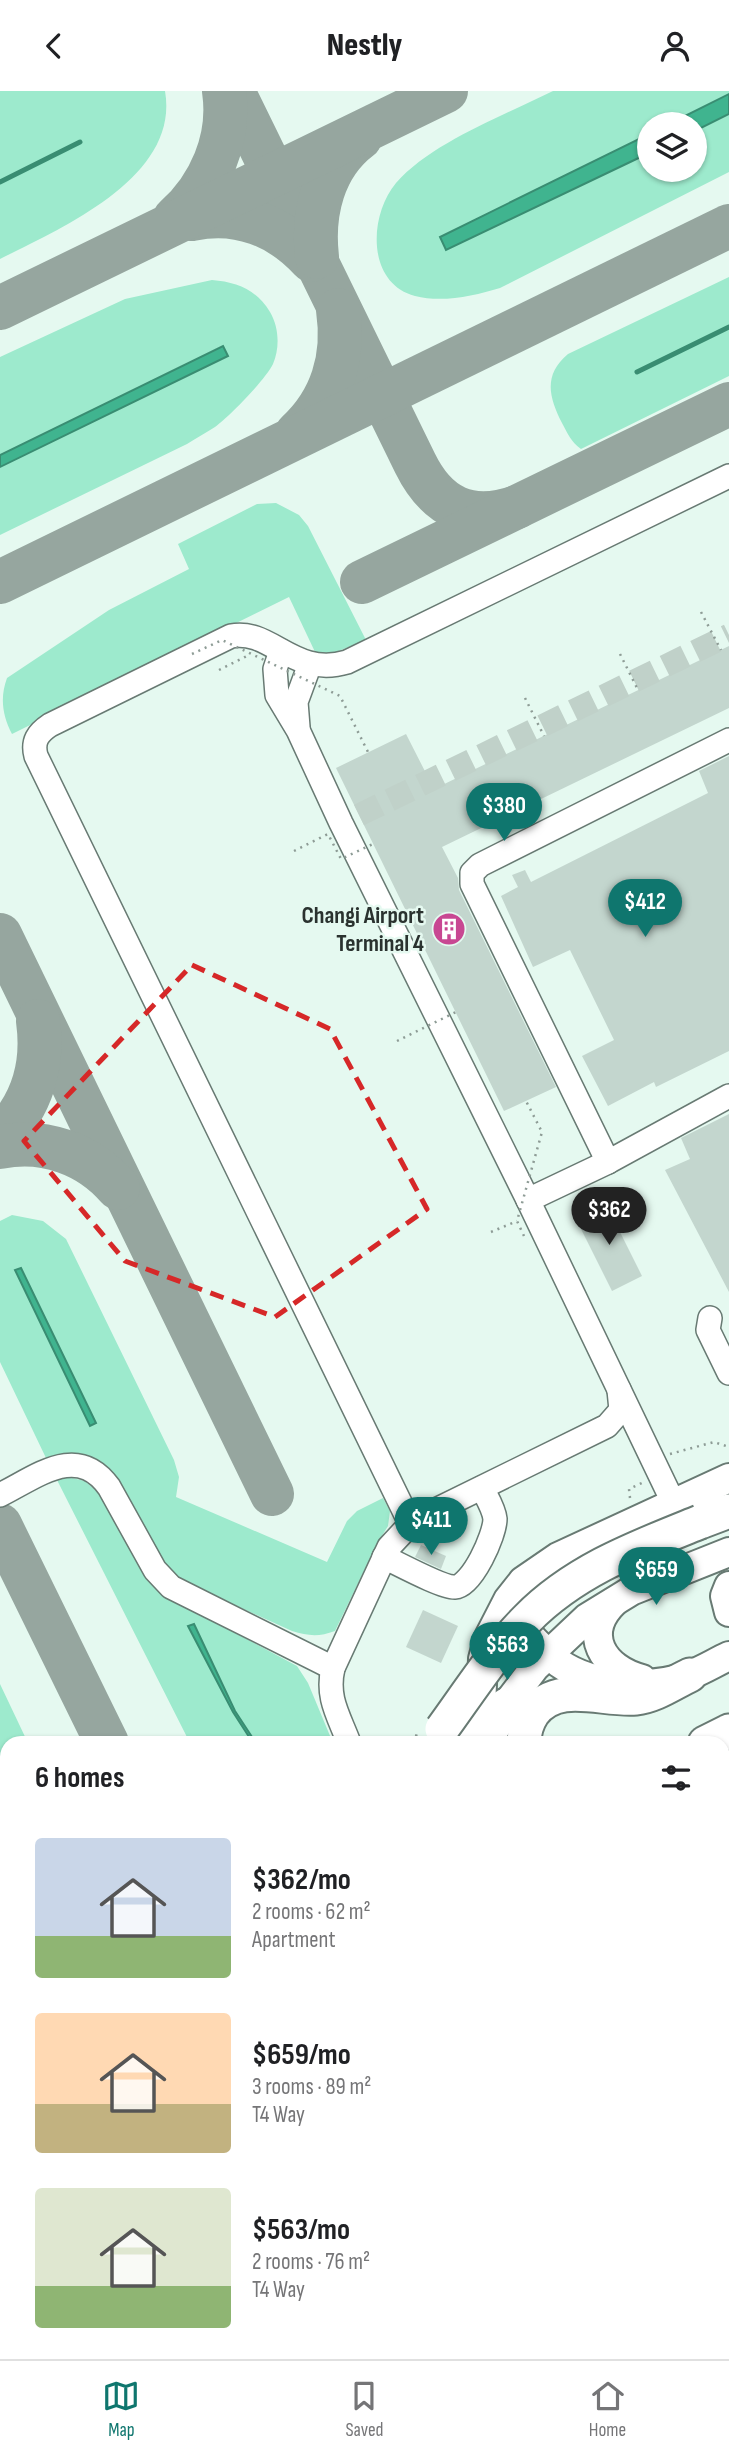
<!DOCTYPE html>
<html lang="en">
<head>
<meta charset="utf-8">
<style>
  :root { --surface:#fff; --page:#f6f6f6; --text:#202124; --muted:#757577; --line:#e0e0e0; --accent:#0f766e }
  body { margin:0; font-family:"Sofia Sans Condensed",sans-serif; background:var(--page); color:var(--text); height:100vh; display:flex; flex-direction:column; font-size:26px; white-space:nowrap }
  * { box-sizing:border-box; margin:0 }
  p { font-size:23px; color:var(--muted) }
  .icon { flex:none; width:38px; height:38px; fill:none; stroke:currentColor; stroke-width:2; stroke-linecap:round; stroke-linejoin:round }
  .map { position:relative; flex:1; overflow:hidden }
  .panel { position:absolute; left:0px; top:1645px; width:730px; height:623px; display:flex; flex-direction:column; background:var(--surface); border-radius:21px 21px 0 0; box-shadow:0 2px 5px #0004 }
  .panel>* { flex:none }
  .fabs { position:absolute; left:637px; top:21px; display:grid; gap:14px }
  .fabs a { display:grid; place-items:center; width:70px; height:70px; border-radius:50%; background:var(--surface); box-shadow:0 2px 5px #0004; font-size:35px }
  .price { position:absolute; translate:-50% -60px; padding:0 16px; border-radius:24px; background:var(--accent); color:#fff; font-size:23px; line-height:46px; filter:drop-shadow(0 2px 4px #0008) }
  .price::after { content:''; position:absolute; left:50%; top:42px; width:21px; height:16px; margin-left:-10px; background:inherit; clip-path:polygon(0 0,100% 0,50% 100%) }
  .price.current { background:#222; color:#fff }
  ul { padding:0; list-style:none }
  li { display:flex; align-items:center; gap:21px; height:175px; padding:0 35px }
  li span { display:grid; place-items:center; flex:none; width:196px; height:140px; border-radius:7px; color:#555 }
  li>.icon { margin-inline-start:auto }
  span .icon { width:84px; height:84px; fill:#fffc; stroke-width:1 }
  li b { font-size:30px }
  h2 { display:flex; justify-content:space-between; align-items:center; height:84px; padding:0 35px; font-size:30px }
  header { display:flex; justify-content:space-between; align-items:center; height:91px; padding:0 35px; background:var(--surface); font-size:32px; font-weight:800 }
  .tab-bar { display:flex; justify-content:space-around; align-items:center; height:98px; border-top:2px solid var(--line); background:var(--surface); font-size:19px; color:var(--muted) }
  .tab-bar a { display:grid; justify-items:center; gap:4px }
  .tab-bar .current { color:var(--accent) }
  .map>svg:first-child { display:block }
  .green { fill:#9deacd; fill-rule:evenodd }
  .water { fill:#40b48f; stroke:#398d72; stroke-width:2 }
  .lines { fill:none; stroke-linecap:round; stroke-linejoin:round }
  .stream { stroke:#398d72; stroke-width:5 }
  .taxiway { stroke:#96a69f; stroke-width:44 }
  .building { fill:#c3d6ce }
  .minor-tunnel { stroke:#c0d1c9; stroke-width:23; stroke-dasharray:23 11; stroke-linecap:butt }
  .major-tunnel { stroke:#c0d1c9; stroke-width:28; stroke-dasharray:28 14; stroke-linecap:butt }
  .minor-casing { stroke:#687a73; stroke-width:26 }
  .major-casing { stroke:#687a73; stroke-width:32 }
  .highway-casing { stroke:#687a73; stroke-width:37 }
  .path { stroke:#8e9c96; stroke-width:2.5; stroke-dasharray:2 5; stroke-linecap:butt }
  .minor { stroke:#fff; stroke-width:23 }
  .major { stroke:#fff; stroke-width:28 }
  .highway { stroke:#fff; stroke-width:33 }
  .highway-bridge-casing { stroke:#687a73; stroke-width:37; stroke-linecap:butt }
  .path-bridge { stroke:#8e9c96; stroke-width:2.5; stroke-dasharray:2 5; stroke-linecap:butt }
  .highway-bridge { stroke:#fff; stroke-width:33 }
  .marked { fill:none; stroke:#d62828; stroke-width:5; stroke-dasharray:14 9; stroke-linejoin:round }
  .labels { text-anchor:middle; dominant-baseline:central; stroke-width:5; stroke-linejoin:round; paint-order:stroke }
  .poi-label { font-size:24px; font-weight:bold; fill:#2a322f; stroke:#e5f9f0; text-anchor:end }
</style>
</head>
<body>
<header><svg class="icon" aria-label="back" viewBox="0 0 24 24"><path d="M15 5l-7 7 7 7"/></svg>Nestly<svg class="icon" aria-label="person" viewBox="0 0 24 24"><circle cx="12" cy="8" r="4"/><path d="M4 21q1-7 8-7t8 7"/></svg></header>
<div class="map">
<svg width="729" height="2268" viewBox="0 0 729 2268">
  <rect width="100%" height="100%" fill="#e5f9f0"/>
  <g class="green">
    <path d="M0,0h165c15,86 -102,136 -165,168z"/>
    <path d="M553,0h176v81l-229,116c-26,8 -58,15 -85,8 -49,-13 -46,-81 -19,-113 36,-41 109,-68 157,-92zM649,33h46v46h-46z"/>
    <path d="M729,186v99l-148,73c-10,-7 -13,-15 -19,-26 -13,-26 -19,-48 6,-69z"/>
    <path d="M212,189c25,2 45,10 58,32 9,15 10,36 3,52 -8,16 -44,53 -58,63 -9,6 -19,11 -28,17l-187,91v-68l228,-111 -6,-10 -222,109v-98l125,-58z"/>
    <path d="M276,412l23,12 9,11 58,114 -35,14h-15l-27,-57 -277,137c-10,-19 -12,-37 -5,-56l102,-68 80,-41 -11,-25 79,-40z"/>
    <path d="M12,1124l31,6 23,18 108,221 5,17 -3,20 151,65 20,-41 10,-10 26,-13 7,13 -2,15 -11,18 -42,87c-16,6 -27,5 -43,0l-108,-49 -10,-7 -10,-12 -42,-78 -13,-16 -13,-9 -23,-7 -27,5 -46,-96v-141zM20,1177l76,155 -6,2 -75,-154z"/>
    <path d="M68,1386l17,4 17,15 62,99 133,71 11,17 25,60h-77l-21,-32 -46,-85 44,86 20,31h-63l-133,-263z"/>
    <path d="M0,1593l28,59h-21v83l-7,-14z"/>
    <path d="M0,1734l7,14v112l-4,2 -3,-7z"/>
    <path d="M162,2261h161l3,7h-160z"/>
    <path d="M484,2261h83l3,7h-83z"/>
  </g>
  <g class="water">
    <path d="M729,3v20l-34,17v-7h-26z"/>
    <path d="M649,43v19l-203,97 -6,-13z"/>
    <path d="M223,255l5,10 -228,111v-12z"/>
    <path d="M21,1177l75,155 -6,3 -75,-156z"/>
    <path d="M194,1533l41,87 21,32h-3l-20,-31 -45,-86z"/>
  </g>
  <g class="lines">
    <g class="stream">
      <path d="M0,91l80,-40"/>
      <path d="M637,281l92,-45"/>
      <path d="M254,2261l3,7"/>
    </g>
    <g class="taxiway">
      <path d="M233,0l182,372c22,45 55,60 102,44"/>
      <path d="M175,127c35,-31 56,-79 49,-127"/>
      <path d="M192,128c46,-10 88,7 119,41"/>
      <path d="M317,166c-5,-44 6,-91 43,-119"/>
      <path d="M0,217l446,-217"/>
      <path d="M297,342c35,-32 48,-76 41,-123"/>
      <path d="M0,491l729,-356"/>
      <path d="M362,491l367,-178"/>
      <path d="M0,844l272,559"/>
      <path d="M0,1046c32,-31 44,-72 38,-116"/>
      <path d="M0,1056c44,-9 89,7 118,41"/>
      <path d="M0,1434l107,218"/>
      <path d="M0,2025l7,14"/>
      <path d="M723,2249l6,13"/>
      <path d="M114,2261l4,7"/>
      <path d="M404,2261l3,7"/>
    </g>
  </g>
  <g class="building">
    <path d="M729,555v62l-287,139 16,31 1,12 97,197 -52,24 -168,-343 70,-34 28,55z"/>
    <path d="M729,665v295l-73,36 -2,-5 -46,24 -26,-50 32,-16 -44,-90 -37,17 -32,-71 17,-9 -6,-12 13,-5 6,12 177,-89 -9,-22z"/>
    <path d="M729,1023v178l-64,-122 25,-11 -9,-21z"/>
    <path d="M606,1113l36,72 -30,15 -36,-72z"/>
    <path d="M421,1454l25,11 -5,13 -26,-12z"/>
    <path d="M423,1519l35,16 -17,37 -35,-16z"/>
  </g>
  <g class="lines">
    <path class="minor-tunnel" d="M359,724l370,-180"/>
    <path class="major-tunnel" d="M0,1944l7,-3"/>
    <defs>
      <g id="minor">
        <path d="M281,560l-6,18 2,26 21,35 43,93 187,377 145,302"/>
        <path d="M298,636l-2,-25 14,-38"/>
        <path d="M608,1071l-136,-278v-11l8,-8 249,-125"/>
        <path d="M528,1109l80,-38 121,-66"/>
        <path d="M710,1227l-2,12 21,43"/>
        <path d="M0,1404c38,-19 77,-52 109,-8l46,83 16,17 162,81"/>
        <path d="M411,1434l-375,-769c-4,-15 2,-23 14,-31l181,-89c40,-8 62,42 116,26l382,-186"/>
        <path d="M384,1466c13,6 59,31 71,30 17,-1 40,-52 40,-68 -1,-10 -8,-21 -13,-31"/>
        <path d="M349,1652c-10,-27 -23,-45 -16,-75l56,-121 15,-16 32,-21 171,-84 14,-16 -2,-20"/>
        <path d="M4,1882l3,-1"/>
        <path d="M723,1918l6,3"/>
        <path d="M723,1973l6,3"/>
        <path d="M0,2199l4,-6"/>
        <path d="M0,2241l5,27"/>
      </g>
      <g id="major">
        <path d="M729,1495l-4,10 4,16"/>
        <path d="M614,1511c-33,32 -11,67 28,77"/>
        <path d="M509,1519l4,8c15,15 29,33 46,45 34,24 93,27 131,12 13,-5 26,-13 39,-19"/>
        <path d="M493,1631l42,-55 52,-49 44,-27 98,-39"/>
        <path d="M472,1652l9,-35 2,-49 6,-22 19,-37 15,-19 35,-24 171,-79"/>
        <path d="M723,1896l6,-10"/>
      </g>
      <g id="highway">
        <path d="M700,1431l29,-11"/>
        <path d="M484,1652l22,-38"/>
        <path d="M524,1652c0,-11 3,-21 9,-30 25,-33 69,-12 103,-15 19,-2 37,-15 54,-23"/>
        <path d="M705,1652l24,-12"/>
        <path d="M723,1737l6,-5"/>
        <path d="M723,1801l6,-3"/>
        <path d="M0,2000l7,-3"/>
        <path d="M0,2064l7,-3"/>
      </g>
    </defs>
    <use href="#minor" class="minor-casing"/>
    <use href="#major" class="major-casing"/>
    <use href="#highway" class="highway-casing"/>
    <g class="path">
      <path d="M219,579l28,-14"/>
      <path d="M491,1141l26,-11"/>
      <path d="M670,1363l44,-12 15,5"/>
      <path d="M630,1407l-1,-9 15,-7"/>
      <path d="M414,1652l3,-10"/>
    </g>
    <use href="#minor" class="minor"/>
    <use href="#major" class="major"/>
    <use href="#highway" class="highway"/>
    <defs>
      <path id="highway-bridge" d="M442,1638c27,-37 53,-78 85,-110 48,-49 111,-72 173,-97"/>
    </defs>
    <use href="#highway-bridge" class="highway-bridge-casing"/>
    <g class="path-bridge">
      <path d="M701,521l20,38"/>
      <path d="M192,563l30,-14 118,56 28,56"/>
      <path d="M620,563l18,36"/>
      <path d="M525,607l19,38"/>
      <path d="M294,760l34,-17 13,25 32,-15"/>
      <path d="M397,950l59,-29"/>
      <path d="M524,1145l-7,-15 25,-89 -16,-31"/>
    </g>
    <use href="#highway-bridge" class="highway-bridge"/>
  </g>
  <path class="marked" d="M192,874l138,64 97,180 -152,108 -150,-56 -101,-120z"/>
  <defs>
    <symbol id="building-disc" viewBox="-11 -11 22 22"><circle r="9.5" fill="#c84792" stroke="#e5f9f0"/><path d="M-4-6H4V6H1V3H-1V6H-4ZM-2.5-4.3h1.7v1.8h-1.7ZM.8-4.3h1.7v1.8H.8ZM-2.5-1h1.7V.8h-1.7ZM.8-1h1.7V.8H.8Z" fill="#fff"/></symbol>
  </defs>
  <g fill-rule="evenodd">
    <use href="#building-disc" x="430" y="819" width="38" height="38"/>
  </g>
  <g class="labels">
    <g class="poi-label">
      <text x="424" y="824">Changi Airport<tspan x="424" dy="28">Terminal 4</tspan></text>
    </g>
  </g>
</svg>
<div class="fabs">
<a><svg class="icon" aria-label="layers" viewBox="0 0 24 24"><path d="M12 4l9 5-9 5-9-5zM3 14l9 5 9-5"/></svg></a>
</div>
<b class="price" style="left:504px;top:752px">$380</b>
<b class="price" style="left:645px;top:848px">$412</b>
<b class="price current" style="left:609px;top:1156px">$362</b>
<b class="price" style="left:431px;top:1466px">$411</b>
<b class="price" style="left:656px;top:1516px">$659</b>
<b class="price" style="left:507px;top:1591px">$563</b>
<section class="panel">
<h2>6 homes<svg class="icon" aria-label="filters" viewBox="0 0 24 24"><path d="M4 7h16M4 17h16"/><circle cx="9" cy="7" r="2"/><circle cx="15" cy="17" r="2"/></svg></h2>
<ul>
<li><span style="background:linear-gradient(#c9d6e8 70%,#8fb573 0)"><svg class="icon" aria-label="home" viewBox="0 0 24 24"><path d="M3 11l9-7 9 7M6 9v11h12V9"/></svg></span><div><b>$362/mo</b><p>2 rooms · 62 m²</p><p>Apartment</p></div></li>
<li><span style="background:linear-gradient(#ffd9b3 65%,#c2b280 0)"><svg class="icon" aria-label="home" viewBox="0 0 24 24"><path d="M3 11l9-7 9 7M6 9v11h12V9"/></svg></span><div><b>$659/mo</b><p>3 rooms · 89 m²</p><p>T4 Way</p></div></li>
<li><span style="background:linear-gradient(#dfe7d0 70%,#8fb573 0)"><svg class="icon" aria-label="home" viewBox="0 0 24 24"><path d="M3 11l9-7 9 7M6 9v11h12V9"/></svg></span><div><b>$563/mo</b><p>2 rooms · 76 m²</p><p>T4 Way</p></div></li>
</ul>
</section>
</div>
<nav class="tab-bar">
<a class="current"><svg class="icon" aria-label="map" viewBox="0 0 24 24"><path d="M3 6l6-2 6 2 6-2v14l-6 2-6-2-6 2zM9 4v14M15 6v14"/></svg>Map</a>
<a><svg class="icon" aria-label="saved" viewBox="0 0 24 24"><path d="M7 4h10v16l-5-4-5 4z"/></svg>Saved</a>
<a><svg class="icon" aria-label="home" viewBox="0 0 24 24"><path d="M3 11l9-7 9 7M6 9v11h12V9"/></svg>Home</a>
</nav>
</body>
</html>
